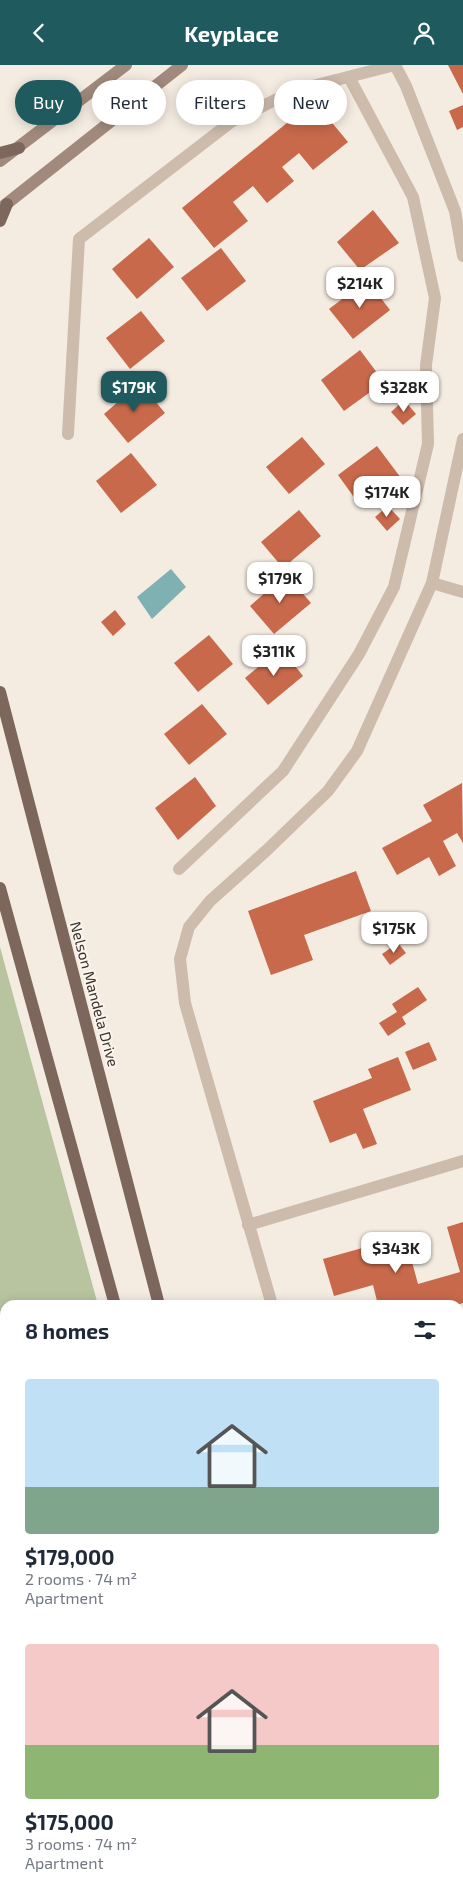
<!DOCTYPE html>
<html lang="en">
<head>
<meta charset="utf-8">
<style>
  :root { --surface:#fff; --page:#f6f6f7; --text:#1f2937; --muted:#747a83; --accent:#1f5a5e }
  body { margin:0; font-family:"Exo 2",sans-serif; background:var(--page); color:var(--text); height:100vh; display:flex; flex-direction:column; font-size:19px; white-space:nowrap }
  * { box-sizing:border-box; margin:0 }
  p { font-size:16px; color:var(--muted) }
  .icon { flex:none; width:28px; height:28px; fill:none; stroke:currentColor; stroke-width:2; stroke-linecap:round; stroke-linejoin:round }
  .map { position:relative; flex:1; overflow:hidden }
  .details { position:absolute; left:0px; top:1235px; width:464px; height:600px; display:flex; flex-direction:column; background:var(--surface); border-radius:15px 15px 0 0; box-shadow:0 2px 12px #0003 }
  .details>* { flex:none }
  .guide { position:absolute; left:15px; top:15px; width:434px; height:45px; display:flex; gap:10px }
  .price { position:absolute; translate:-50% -42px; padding:0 11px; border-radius:10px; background:#fff; color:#222; font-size:16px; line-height:32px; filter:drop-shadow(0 1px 2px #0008) }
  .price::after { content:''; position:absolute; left:50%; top:30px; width:15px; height:11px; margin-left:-8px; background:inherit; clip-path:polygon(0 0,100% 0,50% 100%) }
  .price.current { background:var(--accent); color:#fff }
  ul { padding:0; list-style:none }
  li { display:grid; align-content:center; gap:10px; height:265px; padding:0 25px }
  li span { display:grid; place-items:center; height:155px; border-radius:5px; color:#555 }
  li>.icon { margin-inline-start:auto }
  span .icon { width:90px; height:90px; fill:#fffc; stroke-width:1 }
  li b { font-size:21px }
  h2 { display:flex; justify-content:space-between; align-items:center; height:60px; padding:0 25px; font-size:21px }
  .tag { padding:0 18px; border-radius:22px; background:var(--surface); box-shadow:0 2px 12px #0003; font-size:18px; line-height:45px }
  .tag.current { background:var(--accent); color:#fff }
  header { display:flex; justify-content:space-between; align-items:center; height:65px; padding:0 25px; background:var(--accent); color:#fff; font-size:22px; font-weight:700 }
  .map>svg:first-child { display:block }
  .green { fill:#b8c4a0 }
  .water { fill:#7fb0b2 }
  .building { fill:#c8694b }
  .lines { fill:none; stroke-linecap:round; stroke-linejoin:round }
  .minor { stroke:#cdbbac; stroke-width:12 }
  .tertiary { stroke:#cdbbac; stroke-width:12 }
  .secondary { stroke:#a18a7d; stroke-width:12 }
  .primary { stroke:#7d675c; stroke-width:12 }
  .labels { text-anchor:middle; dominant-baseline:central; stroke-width:4; stroke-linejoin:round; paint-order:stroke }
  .street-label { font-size:15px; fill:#3b302b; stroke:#fbf5ee }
</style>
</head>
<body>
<header><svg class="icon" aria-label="back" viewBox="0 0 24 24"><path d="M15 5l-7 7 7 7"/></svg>Keyplace<svg class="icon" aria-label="person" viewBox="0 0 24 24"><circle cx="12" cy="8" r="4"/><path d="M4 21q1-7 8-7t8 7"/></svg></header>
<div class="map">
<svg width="463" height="1835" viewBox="0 0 463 1835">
  <rect width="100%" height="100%" fill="#f4ebe1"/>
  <path class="green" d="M0,882l98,358h-93v590h246l2,5h-253z"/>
  <path class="water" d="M171,504l15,18 -34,32 -15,-22z"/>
  <g class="building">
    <path d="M448,0h15v29z"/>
    <path d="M314,36l34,41 -35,28 -14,-17 -17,14 12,14 -27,22 -14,-17 -20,16 15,19 -34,27 -32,-40z"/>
    <path d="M463,40v22l-6,3 -8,-19z"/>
    <path d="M373,145l26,33 -39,27 -23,-28z"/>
    <path d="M149,173l25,29 -37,32 -25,-30z"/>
    <path d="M221,183l25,33 -39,30 -26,-33z"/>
    <path d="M367,215l23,30 -37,29 -24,-30z"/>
    <path d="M141,246l24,30 -35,28 -24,-31z"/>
    <path d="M360,285l24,32 -40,29 -23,-31z"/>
    <path d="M140,318l25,30 -37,30 -24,-29z"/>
    <path d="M404,335l12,14 -13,11 -12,-13z"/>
    <path d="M302,372l23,27 -36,30 -23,-27z"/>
    <path d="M377,381l24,32 -40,29 -23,-32z"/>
    <path d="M131,388l26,32 -36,28 -25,-32z"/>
    <path d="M388,441l12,13 -13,12 -12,-14z"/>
    <path d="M299,445l22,26 -38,32 -22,-26z"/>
    <path d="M286,509l25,29 -37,31 -24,-28z"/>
    <path d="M115,545l11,14 -13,12 -12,-14z"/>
    <path d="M209,570l24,29 -35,28 -24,-29z"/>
    <path d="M281,583l22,28 -35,29 -23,-27z"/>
    <path d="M202,639l25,30 -38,31 -25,-31z"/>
    <path d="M195,712l21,29 -38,34 -23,-32z"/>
    <path d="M462,718l1,60 -6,-10 -14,8 13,25 -17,10 -10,-19 -32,18 -15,-27 50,-27 -9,-16z"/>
    <path d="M356,806l15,40 -67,24 9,25 -42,15 -23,-64z"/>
    <path d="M398,878l8,10 -16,12 -8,-11z"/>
    <path d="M418,922l9,13 -25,17 4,7 -18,12 -9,-13 18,-11 -5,-8z"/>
    <path d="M429,977l8,18 -24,10 -8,-18z"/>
    <path d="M398,992l13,33 -48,19 14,35 -14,5 -7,-16 -26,10 -17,-42 59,-23 -4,-9z"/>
    <path d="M463,1157v81l-6,2h-79l-5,-20 -39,11 -11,-37 82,-23 13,48 42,-12 -13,-45z"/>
    <path d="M463,1260v22l-4,1v-22z"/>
    <path d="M459,1353l4,6v38l-4,3z"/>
    <path d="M463,1410v26l-4,3v-26z"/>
    <path d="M463,1504v48l-4,2v-47z"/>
  </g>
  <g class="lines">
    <g class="minor">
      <path d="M395,0l11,21 49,125 8,45"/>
      <path d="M68,369l11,-195 152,-117 62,-31 102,-26"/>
      <path d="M432,518l31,9"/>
      <path d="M179,804l104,-98 76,-117 35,-67 34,-143 -2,-79 9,-67 -22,-101 -64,-120"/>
      <path d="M248,1160l215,-64"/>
      <path d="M272,1240l-87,-302 -5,-44 9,-32 21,-26 57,-51 61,-59 29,-40 75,-168 31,-144"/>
      <path d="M445,1830l2,5"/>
    </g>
    <path class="tertiary" d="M459,1672l4,-1"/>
    <g class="secondary">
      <path d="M0,96l126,-96"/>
      <path d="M0,144l182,-144"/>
    </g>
    <g class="primary">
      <path d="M0,88l19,-5"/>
      <path d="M0,156l7,-17"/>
      <path d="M0,627l159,613"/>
      <path d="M0,823l115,417"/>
      <path d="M277,1830l1,5"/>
      <path d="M315,1830l2,5"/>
    </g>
  </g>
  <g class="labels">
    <g class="street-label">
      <text transform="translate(95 929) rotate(75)">Nelson Mandela Drive</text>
    </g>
  </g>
</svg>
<b class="price" style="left:360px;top:244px">$214K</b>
<b class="price current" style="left:134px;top:348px">$179K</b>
<b class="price" style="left:404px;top:348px">$328K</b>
<b class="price" style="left:387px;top:453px">$174K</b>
<b class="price" style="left:280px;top:539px">$179K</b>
<b class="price" style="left:274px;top:612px">$311K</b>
<b class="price" style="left:394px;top:889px">$175K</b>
<b class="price" style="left:396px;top:1209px">$343K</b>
<div class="guide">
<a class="tag current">Buy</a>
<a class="tag">Rent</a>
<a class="tag">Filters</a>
<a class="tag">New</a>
</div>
<section class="details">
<h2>8 homes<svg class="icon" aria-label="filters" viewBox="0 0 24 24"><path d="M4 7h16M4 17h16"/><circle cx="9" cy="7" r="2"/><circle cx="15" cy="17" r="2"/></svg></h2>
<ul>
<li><span style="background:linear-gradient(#bfe0f5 70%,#7fa58c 0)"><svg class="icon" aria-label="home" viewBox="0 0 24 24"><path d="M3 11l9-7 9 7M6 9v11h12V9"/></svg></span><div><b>$179,000</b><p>2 rooms · 74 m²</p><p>Apartment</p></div></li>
<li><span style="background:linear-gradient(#f6c9c9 65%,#8fb573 0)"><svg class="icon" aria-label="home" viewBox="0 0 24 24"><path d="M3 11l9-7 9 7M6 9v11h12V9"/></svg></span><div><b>$175,000</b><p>3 rooms · 74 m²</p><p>Apartment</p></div></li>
</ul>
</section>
</div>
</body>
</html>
